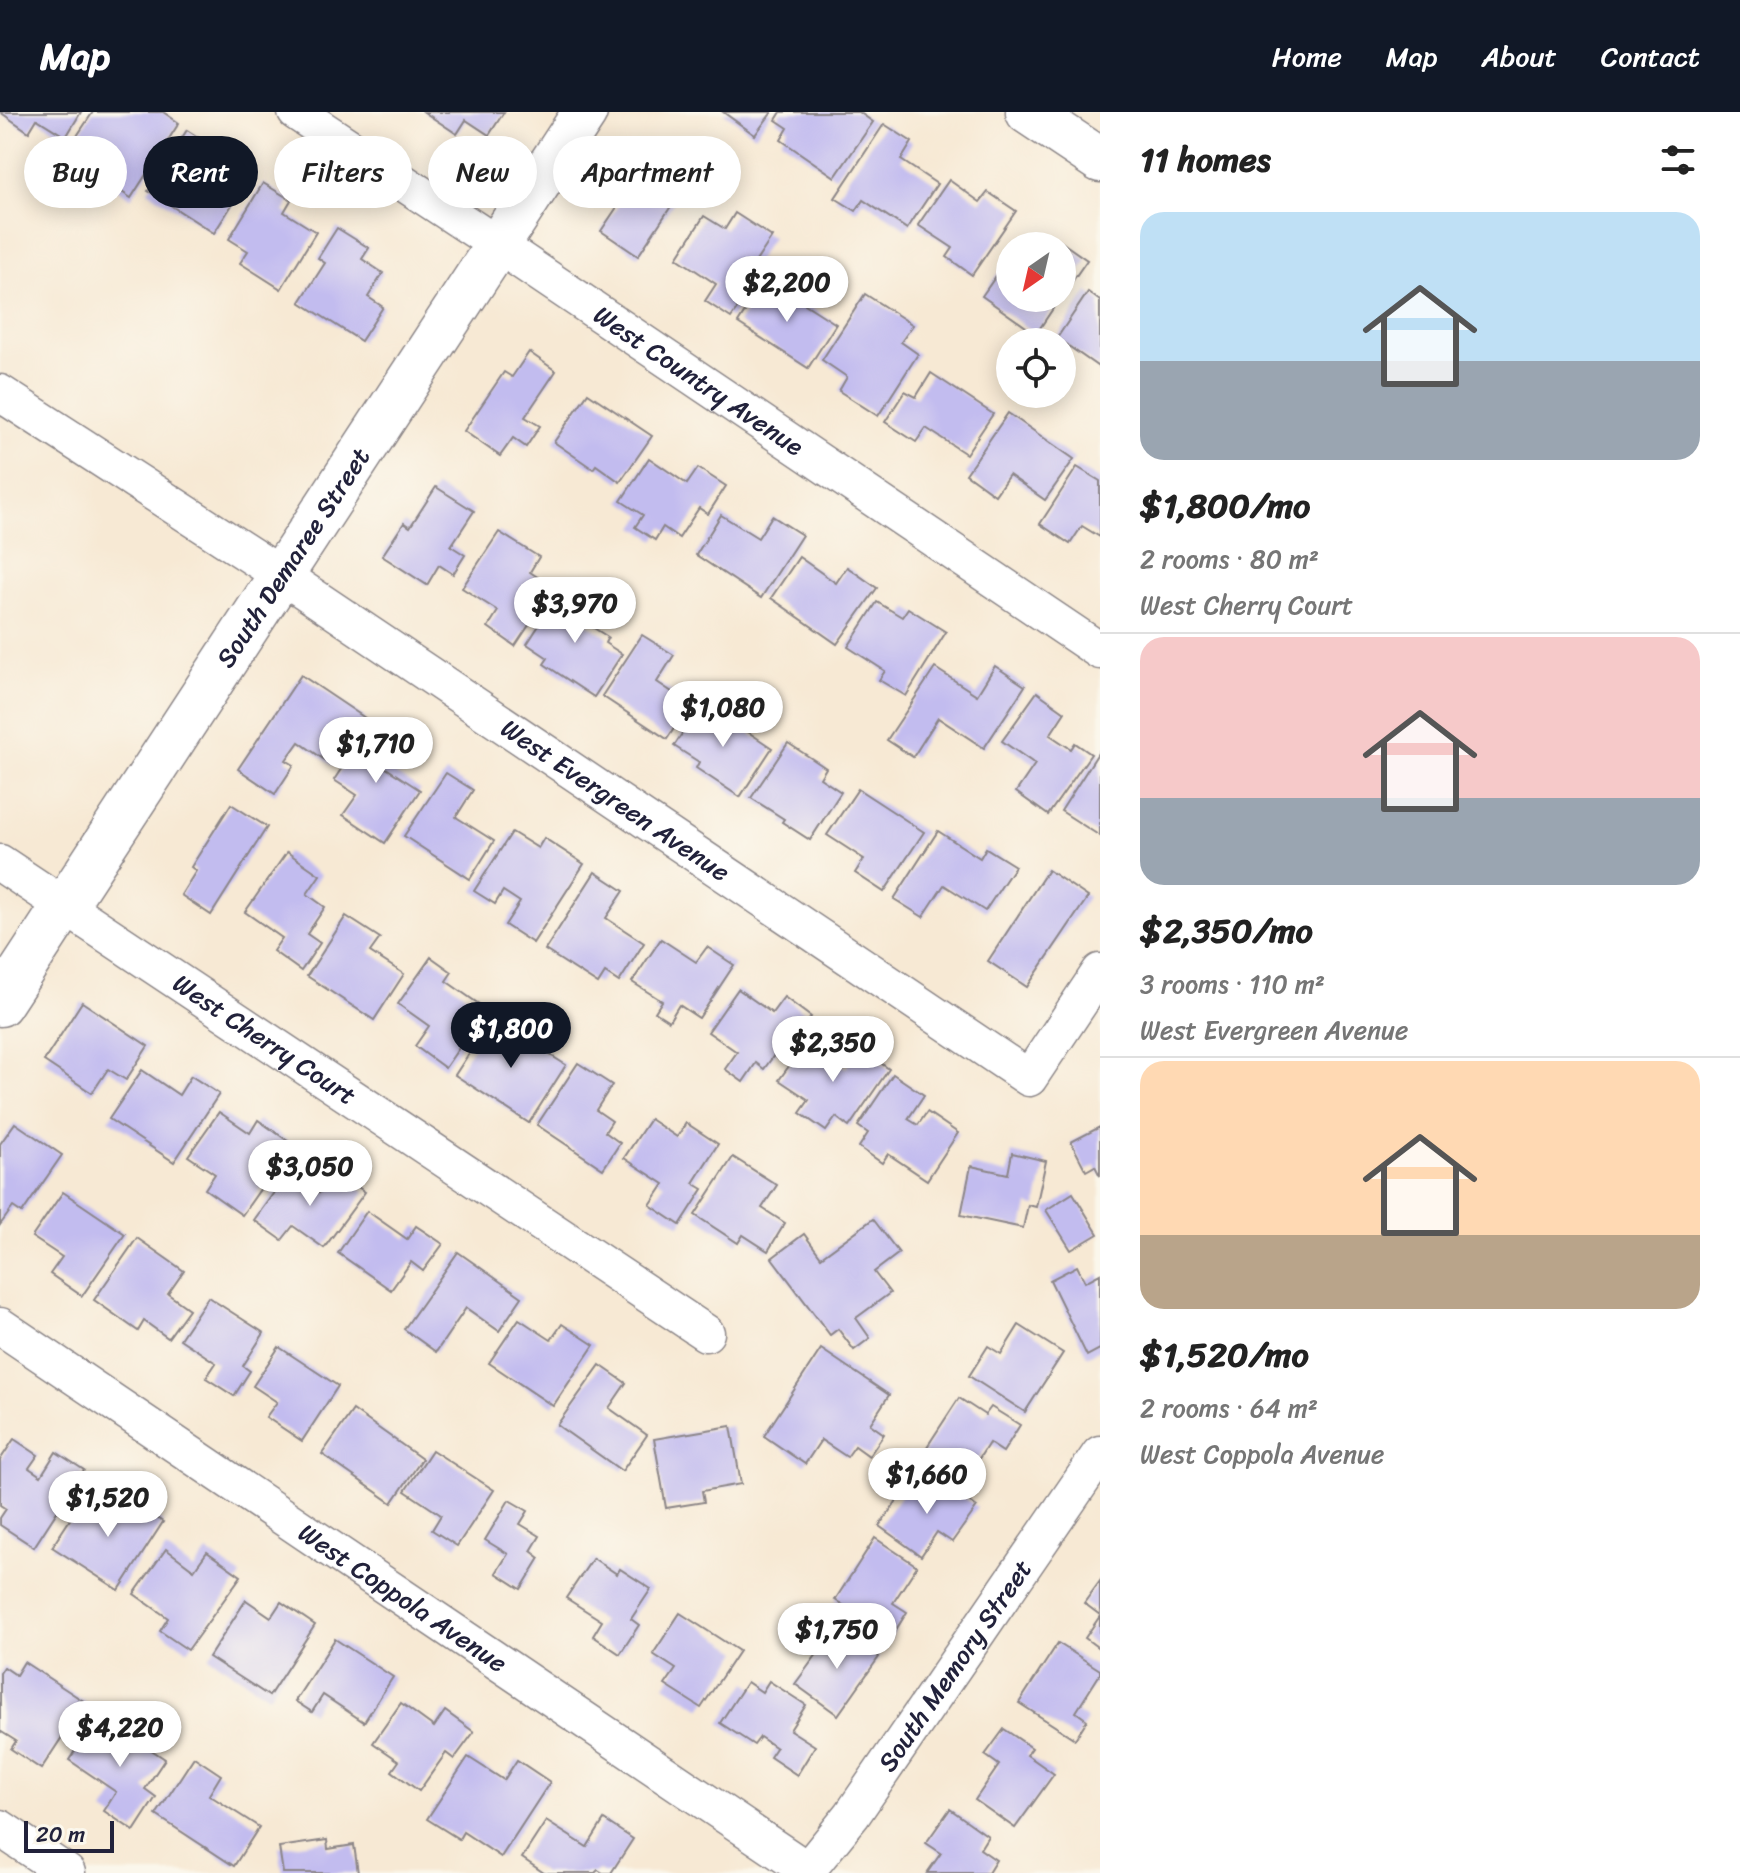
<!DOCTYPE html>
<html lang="en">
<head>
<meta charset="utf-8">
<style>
  :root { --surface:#fff; --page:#f2f2f2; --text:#222; --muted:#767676; --line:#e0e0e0; --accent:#111827 }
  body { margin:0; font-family:Sriracha,sans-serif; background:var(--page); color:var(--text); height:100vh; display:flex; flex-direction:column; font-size:30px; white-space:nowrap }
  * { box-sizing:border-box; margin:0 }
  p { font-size:26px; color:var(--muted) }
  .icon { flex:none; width:44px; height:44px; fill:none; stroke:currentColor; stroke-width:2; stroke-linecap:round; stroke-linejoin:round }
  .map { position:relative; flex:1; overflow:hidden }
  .sheet { display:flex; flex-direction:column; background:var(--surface); width:640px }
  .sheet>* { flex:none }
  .top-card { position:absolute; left:24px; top:24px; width:760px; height:72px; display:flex; gap:16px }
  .needle { width:52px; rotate:214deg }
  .controls { position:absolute; left:996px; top:120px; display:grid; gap:16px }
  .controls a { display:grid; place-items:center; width:80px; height:80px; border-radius:50%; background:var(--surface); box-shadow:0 4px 20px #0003; font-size:40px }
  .scale { position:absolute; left:24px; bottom:20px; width:90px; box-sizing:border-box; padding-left:8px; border:4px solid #22223b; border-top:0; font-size:22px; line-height:28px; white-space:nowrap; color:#22223b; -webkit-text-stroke:6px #fbf7ec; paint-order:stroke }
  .price { position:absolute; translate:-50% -68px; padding:0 18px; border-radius:28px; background:#fff; color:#222; font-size:26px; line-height:52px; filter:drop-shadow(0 2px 4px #0008) }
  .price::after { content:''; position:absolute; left:50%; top:48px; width:24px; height:18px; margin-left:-12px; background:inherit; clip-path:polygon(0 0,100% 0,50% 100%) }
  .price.active { background:var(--accent); color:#fff }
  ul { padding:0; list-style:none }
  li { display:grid; align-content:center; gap:16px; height:424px; padding:0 40px }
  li+li { border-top:2px solid var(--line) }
  li span { display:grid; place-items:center; height:248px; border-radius:24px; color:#555 }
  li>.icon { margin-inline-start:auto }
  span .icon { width:144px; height:144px; fill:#fffc; stroke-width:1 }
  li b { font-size:34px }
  h2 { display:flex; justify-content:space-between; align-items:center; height:96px; padding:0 40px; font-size:34px }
  .pill { padding:0 28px; border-radius:36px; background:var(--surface); box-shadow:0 4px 20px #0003; font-size:28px; line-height:72px }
  .pill.active { background:var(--accent); color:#fff }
  header { display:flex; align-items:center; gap:48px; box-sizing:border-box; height:112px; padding:0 40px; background:var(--accent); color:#fff }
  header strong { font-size:38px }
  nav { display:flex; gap:44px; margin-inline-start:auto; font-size:28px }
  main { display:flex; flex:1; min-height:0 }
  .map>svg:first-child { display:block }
  .building { fill:#c2bcef }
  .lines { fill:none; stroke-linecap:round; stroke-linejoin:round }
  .street-casing { stroke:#8c8688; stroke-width:39 }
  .secondary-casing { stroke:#8c8688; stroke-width:47 }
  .street { stroke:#fff; stroke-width:36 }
  .secondary { stroke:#fff; stroke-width:44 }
  .labels { text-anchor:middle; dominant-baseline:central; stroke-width:6; stroke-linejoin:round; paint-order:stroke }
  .street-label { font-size:26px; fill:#22223b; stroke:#fbf7ec }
</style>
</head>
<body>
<header>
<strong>Map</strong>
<nav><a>Home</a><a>Map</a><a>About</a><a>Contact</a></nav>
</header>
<main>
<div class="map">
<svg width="1100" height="1761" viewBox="0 0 1100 1761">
  <rect width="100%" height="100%" fill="#fbf7ec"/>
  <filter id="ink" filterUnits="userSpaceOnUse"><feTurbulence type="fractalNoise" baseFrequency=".0125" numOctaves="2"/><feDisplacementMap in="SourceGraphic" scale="16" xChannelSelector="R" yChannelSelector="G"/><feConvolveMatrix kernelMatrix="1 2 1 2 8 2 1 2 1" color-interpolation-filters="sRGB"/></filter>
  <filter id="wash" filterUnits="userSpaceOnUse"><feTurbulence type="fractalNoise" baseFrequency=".006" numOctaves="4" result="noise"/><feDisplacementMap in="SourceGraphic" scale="32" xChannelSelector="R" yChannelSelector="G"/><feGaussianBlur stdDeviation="1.8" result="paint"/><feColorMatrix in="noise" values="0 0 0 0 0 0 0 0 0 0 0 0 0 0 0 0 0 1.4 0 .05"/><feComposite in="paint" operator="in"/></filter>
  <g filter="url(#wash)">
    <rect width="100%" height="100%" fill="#f7e9d4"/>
    <g id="blocks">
      <g class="building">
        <path d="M0,0h81l-15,25 -29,-18 -8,13z"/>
        <path d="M93,0h70l16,11 -48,75 -38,-25 8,-13 -28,-18z"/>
        <path d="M424,0h80l-15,23 -23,-15 -9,14z"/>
        <path d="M723,0h49l-17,23z"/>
        <path d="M781,0h78l14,10 -38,55 -54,-37 7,-12 -12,-8z"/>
        <path d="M884,12l28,18 -11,18 36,24 -30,45 -44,-29 -7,11 -21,-13z"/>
        <path d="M187,18l22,14 -9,14 44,28 -30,47 -66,-42z"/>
        <path d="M660,31l37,24 -59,89 -37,-25z"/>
        <path d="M949,68l31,22 8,-10 28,19 -44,64 -25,-18 6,-9 -35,-23z"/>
        <path d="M263,71l28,17 -7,12 32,20 -35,57 -41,-26 8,-12 -19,-12z"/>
        <path d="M735,101l37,24 -31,47 9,6 -19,28 -26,-17 11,-17 -39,-26 27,-42 21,13z"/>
        <path d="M337,116l32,20 -7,11 21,14 -15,24 15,10 -22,34 -61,-39 25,-39 -7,-5z"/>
        <path d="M1060,129l27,19 -25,36v-50h-5z"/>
        <path d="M1010,144v42h50l-24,36 -54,-38z"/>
        <path d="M766,167l70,45 -28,44 -70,-45z"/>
        <path d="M1088,180l12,9v67l-43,-30z"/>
        <path d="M865,182l48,31 -12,17 17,12 -40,62 -39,-25 8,-14 -25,-17z"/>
        <path d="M529,240l27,19 -31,46 15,9 -14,21 -13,-9 -13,18 -36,-25 40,-59 8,5z"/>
        <path d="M931,261l62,41 -27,40 -40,-26 -10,14 -31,-20 20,-31 11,6z"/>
        <path d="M588,281l64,43 -32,46 -24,-17 -3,4 -39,-27z"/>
        <path d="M1008,301l66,46 -29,41 -36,-25 -14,20 -29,-21z"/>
        <path d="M649,346l38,26 11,-16 28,18 -18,28 -9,-6 -20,30 -16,-11 -8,13 -20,-13 8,-12 -22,-14z"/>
        <path d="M1077,355l23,14v56l-18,-11 -12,18 -30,-20z"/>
        <path d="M436,375l38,24 -23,35 14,9 -12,19 -14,-9 -12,20 -45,-29 22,-33 6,4z"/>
        <path d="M721,403l37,23 14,-22 30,19 -41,63 -65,-43z"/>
        <path d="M499,420l40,25 -9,15 15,10 -14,22 8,6 -24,36 -27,-19 10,-16 -36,-23z"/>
        <path d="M799,445l37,26 11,-16 30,21 -40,56 -66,-46z"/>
        <path d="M562,478l33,21 -9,12 22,14 -3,6 17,11 -28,43 -50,-33 4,-6 -21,-14z"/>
        <path d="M877,490l25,15 6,-9 38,24 -40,64 -27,-16 6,-9 -37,-24z"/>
        <path d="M642,523l32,20 -17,27 33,22 -23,35 -65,-43z"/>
        <path d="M995,554l30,20 -41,62 -46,-30 -25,39 -26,-17 48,-72 42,27z"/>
        <path d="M301,563l64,43 -33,47 -33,-23 -13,18 8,5 -19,29 -37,-25z"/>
        <path d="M1037,580l28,20 -15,23 21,14 4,-6 16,11 -43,61 -32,-23 19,-28 -33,-23z"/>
        <path d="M703,590l69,46 -32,49 -44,-29 3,-6 -25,-16z"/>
        <path d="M371,611l28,18 -16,25 37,24 -35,53 -42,-28 14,-20 -23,-15z"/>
        <path d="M788,631l38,25 -6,10 21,14 -31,48 -28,-18 2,-3 -33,-21z"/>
        <path d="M1100,638v86l-39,-25z"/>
        <path d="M446,661l27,17 -17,27 38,24 -24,38 -66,-43z"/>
        <path d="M858,677l66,43 -40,60 -29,-19 9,-14 -37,-24z"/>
        <path d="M231,692l36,23 -56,88 -30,-20 15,-24 -5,-4z"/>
        <path d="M938,719l42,27 6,-10 29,18 -30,45 -41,-26 -21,32 -29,-18z"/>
        <path d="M512,720l26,16 6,-10 40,26 -51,79 -28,-18 15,-23 -17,-11 -8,13 -21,-13z"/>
        <path d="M287,740l33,23 -13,19 18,13 -18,27 13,9 -19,28 -28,-20 9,-13 -37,-26z"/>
        <path d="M1048,758l40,27 -61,90 -39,-26z"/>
        <path d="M595,760l29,19 -18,27 38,25 -25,39 -14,-9 -7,11 -53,-34z"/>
        <path d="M346,804l34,22 -10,14 34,22 -30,46 -67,-44z"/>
        <path d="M661,827l35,23 11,-15 27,18 -35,53 -20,-13 -10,16 -14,-9 7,-11 -30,-19z"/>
        <path d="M431,845l21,15 -6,9 40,28 -41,59 -30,-22 14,-20 -31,-22z"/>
        <path d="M738,877l34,24 12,-16 27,20 -25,35 -6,-5 -16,22 -8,-6 -13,19 -18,-13 12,-17 -29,-20z"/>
        <path d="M82,890l66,44 -22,34 -18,-11 -16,24 -48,-32z"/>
        <path d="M492,906l74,47 -37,58 -74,-48z"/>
        <path d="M807,929l39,27 13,-20 30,21 -40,58 -13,-10 -10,14 -26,-18 9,-13 -30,-20z"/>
        <path d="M578,951l34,22 -16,25 16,11 -7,11 15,11 -17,26 -66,-44z"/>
        <path d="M142,958l37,25 12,-19 28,18 -45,68 -65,-43z"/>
        <path d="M893,962l31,21 -16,24 10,6 9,-13 31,21 -31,47 -39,-26 -6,9 -23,-16 9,-14 -10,-7z"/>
        <path d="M219,1000l31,21 8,-13 34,24 -50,71 -37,-26 10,-15 -27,-18z"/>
        <path d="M650,1007l27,18 9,-14 32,21 -25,39 10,6 -23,36 -30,-20 14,-21 -40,-26z"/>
        <path d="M15,1011l47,32 -40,58 -9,-6 -13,18v-81z"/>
        <path d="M1100,1015v49l-5,-10 -9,5 -15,-29z"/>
        <path d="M1012,1041l34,8 -10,46 -8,-2 -5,23 -62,-13 10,-49 37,8z"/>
        <path d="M733,1045l44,28 -15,23 23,15 -17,28 -25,-16 -5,8 -43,-28z"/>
        <path d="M335,1059l30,21 -41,56 -31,-22 -11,14 -28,-20 35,-48 30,21z"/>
        <path d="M63,1080l62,42 -43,62 -32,-22 12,-17 -30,-20z"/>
        <path d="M1073,1081l25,41 -27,16 -25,-40z"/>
        <path d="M367,1099l40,28 9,-13 27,18 -20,27 -12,-9 -20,28 -53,-37z"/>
        <path d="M873,1107l26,34 -25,19 16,21 -34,25 14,20 -16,12 -16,-21 -8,6 -58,-77 32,-24 17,23z"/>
        <path d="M137,1126l47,33 -16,23 21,15 -21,29 -24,-17 -6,10 -44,-31z"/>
        <path d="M458,1140l64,45 -23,34 -33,-23 -30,44 -32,-23z"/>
        <path d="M1077,1154l8,16 15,-8v75l-13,7 -37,-76z"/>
        <path d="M208,1185l56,36 -21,33 7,5 -16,25 -28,-18 10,-15 -36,-24z"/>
        <path d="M519,1207l32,21 11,-16 32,21 -41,61 -64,-43z"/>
        <path d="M1019,1213l44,28 -38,59 -56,-36 19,-30 13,8z"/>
        <path d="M279,1235l59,39 -36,55 -36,-24 11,-15 -24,-16z"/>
        <path d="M821,1237l68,46 -19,29 14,10 -15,22 -14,-10 -8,11 -26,-17 -16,24 -41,-28z"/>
        <path d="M600,1253l26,18 -17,25 38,27 -25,36 -65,-46z"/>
        <path d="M959,1286l26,17 6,-8 29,18 -17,27 -14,-9 -24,37 -42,-27z"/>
        <path d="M353,1298l69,49 -30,44 -70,-49z"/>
        <path d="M731,1314l10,58 -39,7 2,11 -38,6 -12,-69z"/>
        <path d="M14,1327l24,16 -9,13 12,8 15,-24 28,18 -50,77 -34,-22v-7l6,-9 -6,-4v-45z"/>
        <path d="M432,1338l62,40 -37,56 -25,-16 9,-15 -36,-24z"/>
        <path d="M938,1367l39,28 -25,35 -15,-10 -16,24 -42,-30 31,-44 18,12z"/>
        <path d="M123,1385l40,25 -44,68 -67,-43 32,-49 27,18z"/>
        <path d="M509,1388l19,11 -8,13 20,12 -9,15 9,7 -19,31 -25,-16 12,-19 -23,-14z"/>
        <path d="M875,1426l42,28 -24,37 14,9 -20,32 -33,-22 5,-7 -24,-15z"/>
        <path d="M166,1437l28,21 13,-18 34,24 -53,74 -28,-19 8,-13 -34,-24z"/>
        <path d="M593,1446l24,16 3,-5 31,20 -20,30 8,6 -19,29 -27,-18 9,-15 -36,-23z"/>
        <path d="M1100,1469v34l-16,-12z"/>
        <path d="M246,1488l25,17 10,-15 34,23 -46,71 -60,-39z"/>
        <path d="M680,1501l59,38 -38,57 -36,-23 11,-16 -23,-15z"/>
        <path d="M1100,1504v33l-15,-11z"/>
        <path d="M837,1515l42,30 -41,58 -43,-31z"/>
        <path d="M335,1527l58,38 -29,45 -41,-27 -11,17 -17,-11z"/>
        <path d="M1058,1531l42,27v4l-24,38 11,8 -12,19 -56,-36z"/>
        <path d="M24,1550l61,40 -44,67 -30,-20 5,-8 -16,-10v-58l4,-6 12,8z"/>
        <path d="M769,1569l37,24 -16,25 25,16 -18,29 -27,-18 6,-9 -16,-11 -6,8 -34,-22 27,-41 15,10z"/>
        <path d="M401,1591l33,24 11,-16 29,21 -20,27 -8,-6 -27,38 -27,-20 7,-10 -26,-18z"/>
        <path d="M99,1603l66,44 -20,30 11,8 -22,34 -30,-20 12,-19 -47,-32z"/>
        <path d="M1004,1617l28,19 -5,7 27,19 -39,54 -40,-28 24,-35 -14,-10z"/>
        <path d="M194,1645l27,18 -12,20 50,32 -25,39 -78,-51z"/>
        <path d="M468,1645l36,23 13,-20 33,22 -49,75 -38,-25 -4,7 -32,-20z"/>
        <path d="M950,1697l38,27 -8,13 16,11 -8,13h-61l14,-20 -15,-10z"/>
        <path d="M604,1708l29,19 -22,34h-8l-5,-3 -3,3h-51l-22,-15 24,-37 41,26z"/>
        <path d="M327,1728l1,9 26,-4 4,28h-75l-4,-26z"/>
      </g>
    </g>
  </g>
  <g filter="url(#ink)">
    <use href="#blocks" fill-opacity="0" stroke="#8c8688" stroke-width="2"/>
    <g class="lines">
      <defs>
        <g id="street">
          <path id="s1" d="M296,0l202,133 602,406"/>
          <path id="s2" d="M0,281l281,182 748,503 71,-106"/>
          <path id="s3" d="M0,751l706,470"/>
          <path id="s4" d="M0,1214l807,544"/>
          <path d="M0,1716l67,45"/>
          <path id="s5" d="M805,1761l47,-58 248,-361"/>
        </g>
        <g id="secondary">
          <path d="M1028,0l72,48"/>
          <path id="s6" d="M0,892l585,-892"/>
        </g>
      </defs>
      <use href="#street" class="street-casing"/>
      <use href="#secondary" class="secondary-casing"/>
      <use href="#street" class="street"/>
      <use href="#secondary" class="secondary"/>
    </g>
  </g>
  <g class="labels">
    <g class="street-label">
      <text stroke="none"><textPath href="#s1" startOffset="484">West Country Avenue</textPath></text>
      <text stroke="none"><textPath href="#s6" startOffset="534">South Demaree Street</textPath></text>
      <text stroke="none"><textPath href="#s2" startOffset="738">West Evergreen Avenue</textPath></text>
      <text stroke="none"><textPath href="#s3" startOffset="318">West Cherry Court</textPath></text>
      <text stroke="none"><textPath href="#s4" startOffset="486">West Coppola Avenue</textPath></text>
      <text stroke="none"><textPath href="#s5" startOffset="256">South Memory Street</textPath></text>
    </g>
  </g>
</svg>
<div class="controls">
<a><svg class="needle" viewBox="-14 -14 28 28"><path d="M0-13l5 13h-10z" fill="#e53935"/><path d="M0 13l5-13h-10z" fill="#767676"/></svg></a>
<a><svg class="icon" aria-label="locate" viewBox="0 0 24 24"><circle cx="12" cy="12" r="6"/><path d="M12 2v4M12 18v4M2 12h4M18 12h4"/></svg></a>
</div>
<div class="scale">20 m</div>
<b class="price" style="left:787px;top:212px">$2,200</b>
<b class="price" style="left:575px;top:533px">$3,970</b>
<b class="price" style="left:723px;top:637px">$1,080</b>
<b class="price" style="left:376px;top:673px">$1,710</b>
<b class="price active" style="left:511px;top:958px">$1,800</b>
<b class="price" style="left:833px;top:972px">$2,350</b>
<b class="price" style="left:310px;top:1096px">$3,050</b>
<b class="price" style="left:927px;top:1404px">$1,660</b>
<b class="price" style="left:108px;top:1427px">$1,520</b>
<b class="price" style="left:837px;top:1559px">$1,750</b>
<b class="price" style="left:120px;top:1657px">$4,220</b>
<div class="top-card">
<a class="pill">Buy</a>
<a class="pill active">Rent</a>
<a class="pill">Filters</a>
<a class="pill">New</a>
<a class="pill">Apartment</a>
</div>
</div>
<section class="sheet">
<h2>11 homes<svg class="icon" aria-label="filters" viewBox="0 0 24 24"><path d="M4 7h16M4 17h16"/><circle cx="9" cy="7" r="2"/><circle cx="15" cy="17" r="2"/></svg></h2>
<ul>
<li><span style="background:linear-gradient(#bfe0f5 60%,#9aa5b1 0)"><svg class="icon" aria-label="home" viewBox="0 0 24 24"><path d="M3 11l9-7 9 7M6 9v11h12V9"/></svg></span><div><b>$1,800/mo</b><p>2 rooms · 80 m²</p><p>West Cherry Court</p></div></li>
<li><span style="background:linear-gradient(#f6c9c9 65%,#9aa5b1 0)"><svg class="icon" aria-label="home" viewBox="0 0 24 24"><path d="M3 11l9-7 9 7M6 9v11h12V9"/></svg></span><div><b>$2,350/mo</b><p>3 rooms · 110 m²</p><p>West Evergreen Avenue</p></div></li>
<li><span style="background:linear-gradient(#ffd9b3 70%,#b9a48a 0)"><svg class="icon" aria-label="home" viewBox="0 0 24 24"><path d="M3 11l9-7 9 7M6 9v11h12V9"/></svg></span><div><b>$1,520/mo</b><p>2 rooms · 64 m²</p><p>West Coppola Avenue</p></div></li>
</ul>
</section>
</main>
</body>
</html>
